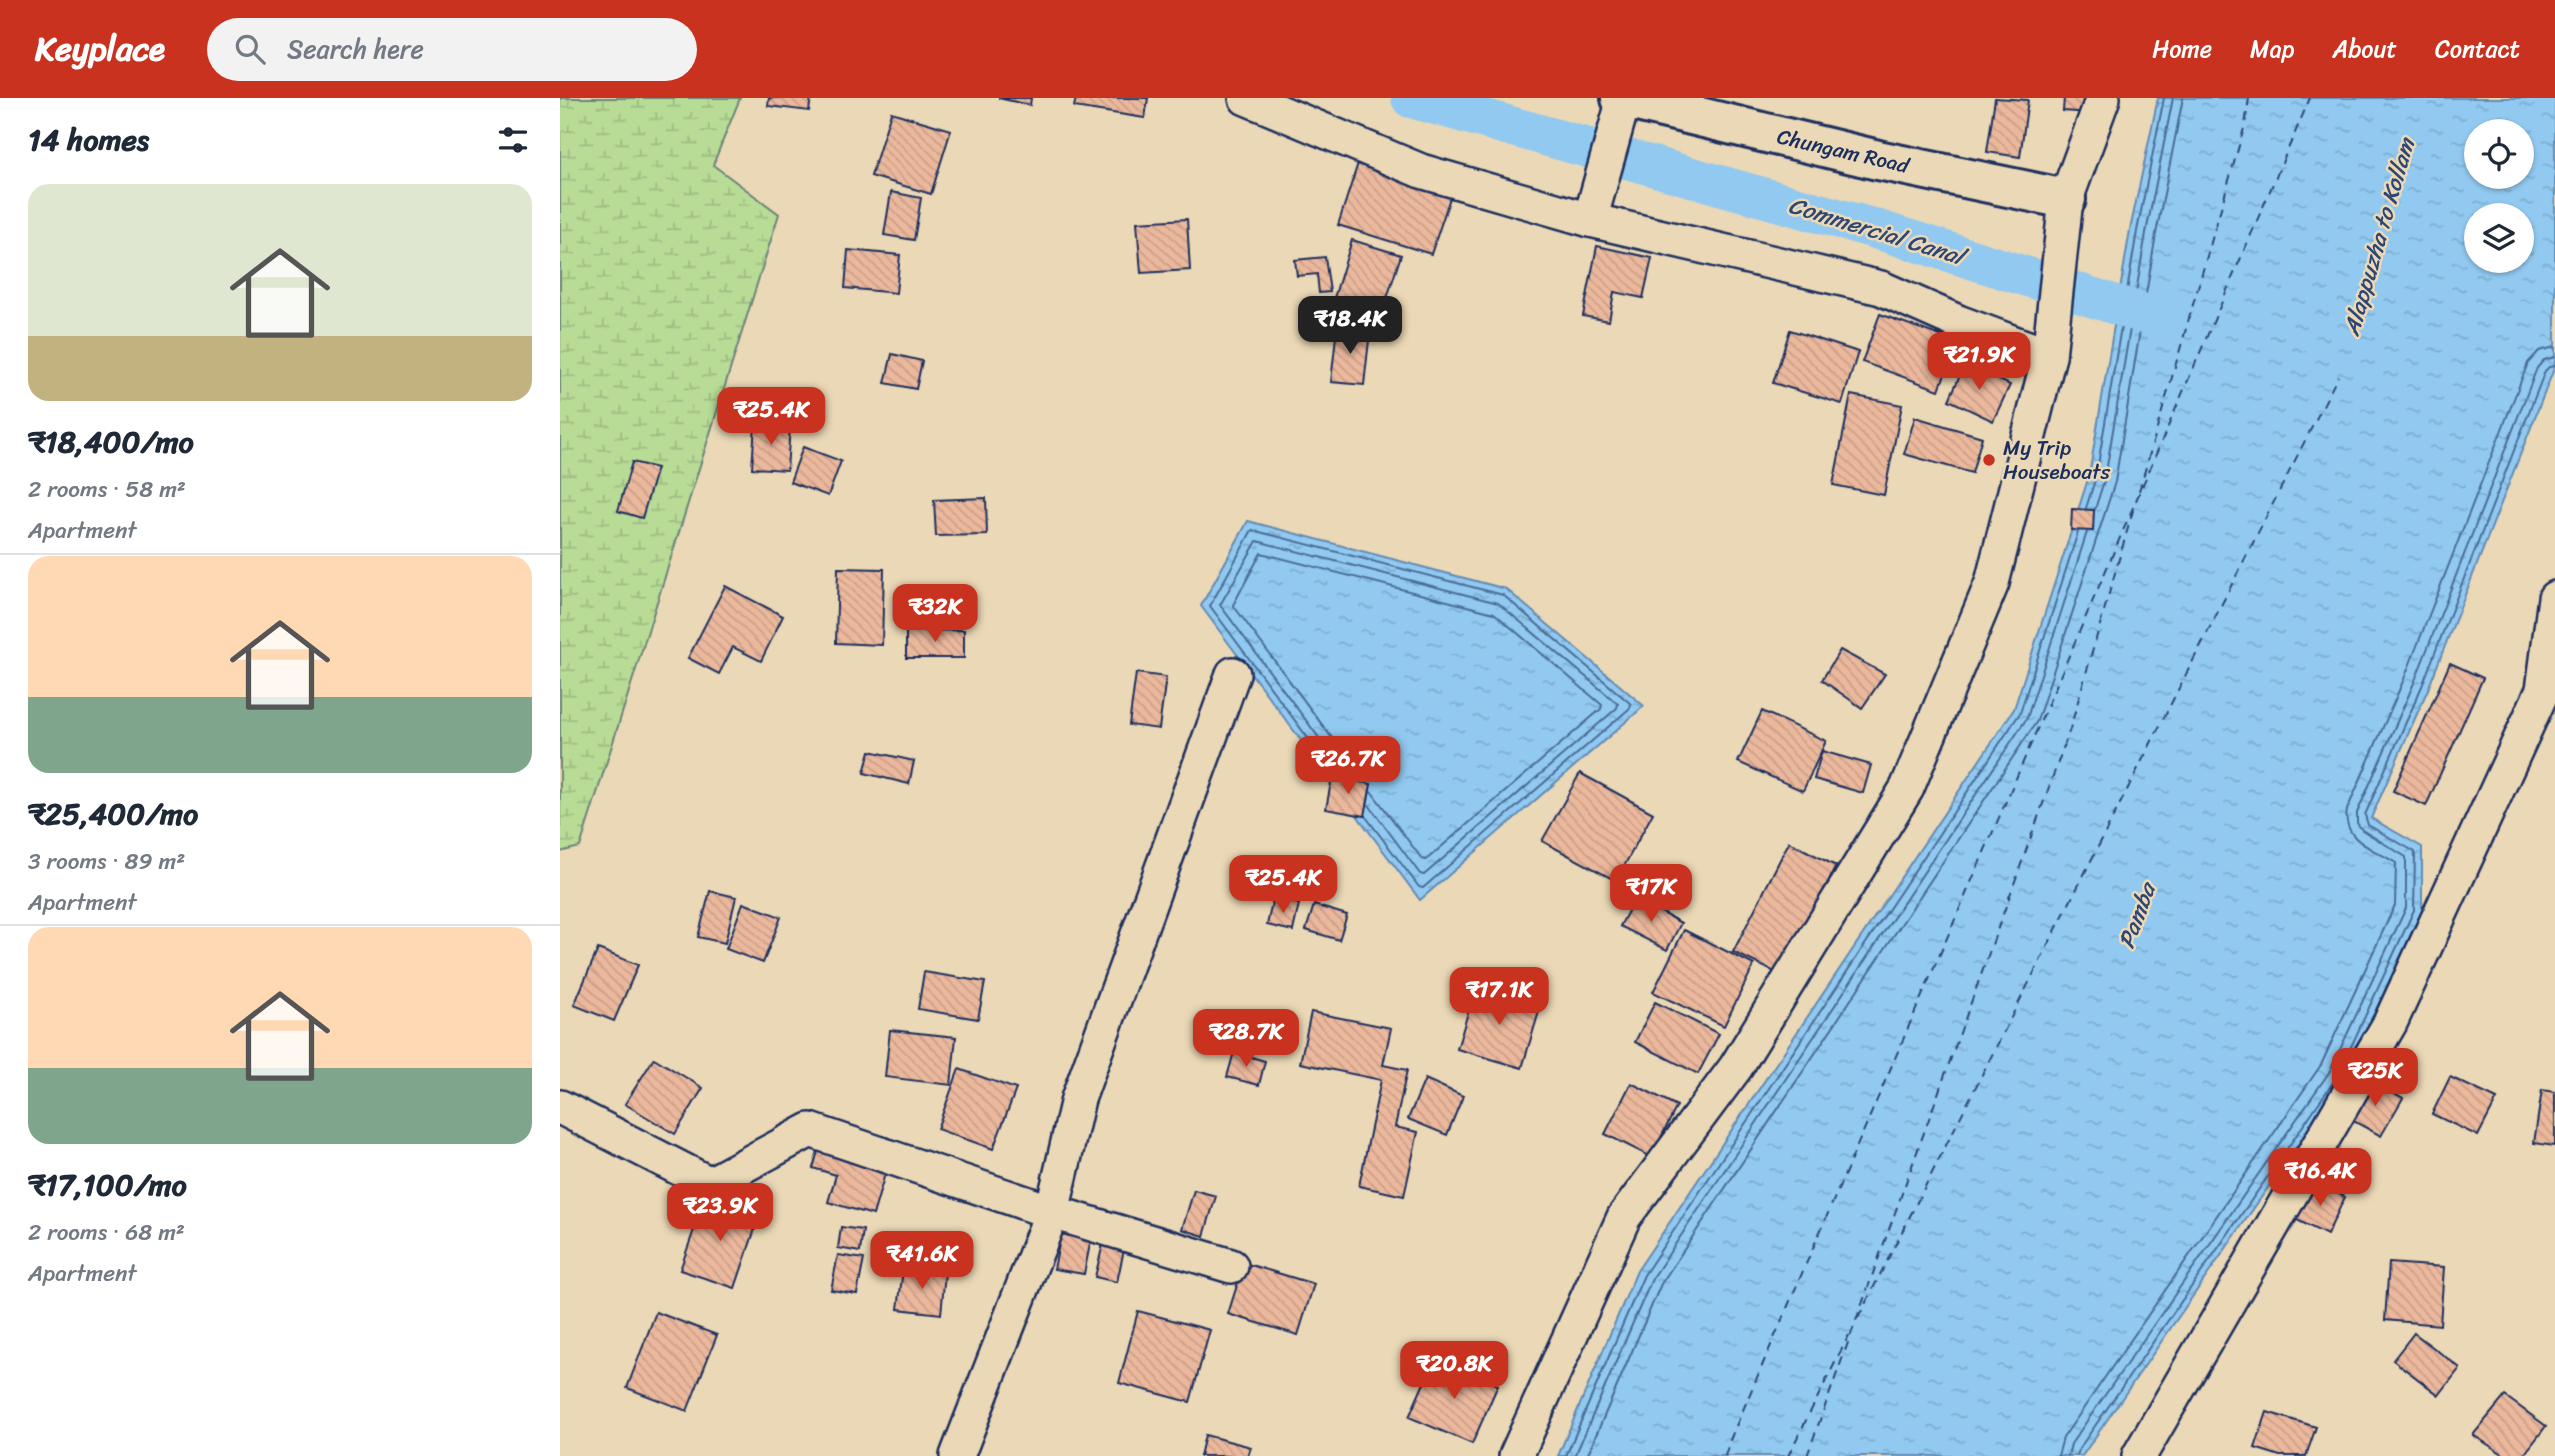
<!DOCTYPE html>
<html lang="en">
<head>
<meta charset="utf-8">
<style>
  :root { --surface:#fff; --page:#f2f2f3; --text:#1f2937; --muted:#747a83; --line:#e0e1e3; --accent:#c8321e }
  body { margin:0; font-family:Sriracha,sans-serif; background:var(--page); color:var(--text); height:100vh; display:flex; flex-direction:column; font-size:26px; white-space:nowrap }
  * { box-sizing:border-box; margin:0 }
  p { font-size:23px; color:var(--muted) }
  .icon { flex:none; width:38px; height:38px; fill:none; stroke:currentColor; stroke-width:2; stroke-linecap:round; stroke-linejoin:round }
  .map { position:relative; flex:1; overflow:hidden }
  .drawer { display:flex; flex-direction:column; background:var(--surface); width:560px }
  .drawer>* { flex:none }
  .buttons { position:absolute; left:1904px; top:21px; display:grid; gap:14px }
  .buttons a { display:grid; place-items:center; width:70px; height:70px; border-radius:50%; background:var(--surface); box-shadow:0 2px 5px #0004; font-size:35px }
  .price { position:absolute; translate:-50% -60px; padding:0 16px; border-radius:14px; background:var(--accent); color:#fff; font-size:23px; line-height:46px; filter:drop-shadow(0 2px 4px #0008) }
  .price::after { content:''; position:absolute; left:50%; top:42px; width:21px; height:16px; margin-left:-10px; background:inherit; clip-path:polygon(0 0,100% 0,50% 100%) }
  .price.current { background:#222; color:#fff }
  ul { padding:0; list-style:none }
  li { display:grid; align-content:center; gap:14px; height:371px; padding:0 28px }
  li+li { border-top:2px solid var(--line) }
  li span { display:grid; place-items:center; height:217px; border-radius:21px; color:#555 }
  li>.icon { margin-inline-start:auto }
  span .icon { width:126px; height:126px; fill:#fffc; stroke-width:1 }
  li b { font-size:30px }
  h2 { display:flex; justify-content:space-between; align-items:center; height:84px; padding:0 28px; font-size:30px }
  header { display:flex; align-items:center; gap:42px; box-sizing:border-box; height:98px; padding:0 35px; background:var(--accent); color:#fff }
  header strong { font-size:33px }
  nav { display:flex; gap:38px; margin-inline-start:auto; font-size:24px }
  .search { width:490px; height:63px; background:var(--page); display:flex; align-items:center; gap:18px; box-sizing:border-box; padding:0 24px; border-radius:38px; color:var(--muted); font-size:26px }
  main { display:flex; flex:1; min-height:0 }
  .map>svg:first-child { display:block }
  .wetland { fill:url(#wetland-marsh); stroke:#6a857a; stroke-width:2 }
  .water { fill:url(#water-ripples); stroke:#628bb6; stroke-width:2; fill-rule:evenodd }
  .lines { fill:none; stroke-linecap:round; stroke-linejoin:round }
  .shore { stroke:#4a6d98; stroke-width:2 }
  .canal { stroke:#91c9f0; stroke-width:40 }
  .ferry { stroke:#2d4674; stroke-width:2; stroke-dasharray:9 7; stroke-linecap:butt }
  .building { fill:url(#building-back-hatch); stroke:#1b2f5e; stroke-width:2 }
  .street-casing { stroke:#1b2f5e; stroke-width:38 }
  .secondary-casing { stroke:#1b2f5e; stroke-width:44 }
  .street { stroke:#ebd8b6; stroke-width:33 }
  .secondary { stroke:#ebd8b6; stroke-width:38 }
  .poi-dot { fill:#c8321e; stroke:#ebd8b6; stroke-width:2.5 }
  .labels { text-anchor:middle; dominant-baseline:central; stroke-width:5; stroke-linejoin:round; paint-order:stroke }
  .street-label { font-size:21px; fill:#1b2f5e; stroke:#ebd8b6 }
  .poi-label { font-size:21px; fill:#1b2f5e; stroke:#ebd8b6; text-anchor:start }
  .water-label { font-size:23px; font-style:italic; fill:#2d4674; stroke:#ebd8b6 }
</style>
</head>
<body>
<header>
<strong>Keyplace</strong>
<div class="search"><svg class="icon" aria-label="search" viewBox="0 0 24 24"><circle cx="10" cy="10" r="6"/><path d="M15 15l6 6"/></svg>Search here</div>
<nav><a>Home</a><a>Map</a><a>About</a><a>Contact</a></nav>
</header>
<main>
<section class="drawer">
<h2>14 homes<svg class="icon" aria-label="filters" viewBox="0 0 24 24"><path d="M4 7h16M4 17h16"/><circle cx="9" cy="7" r="2"/><circle cx="15" cy="17" r="2"/></svg></h2>
<ul>
<li><span style="background:linear-gradient(#dfe7d0 70%,#c2b280 0)"><svg class="icon" aria-label="home" viewBox="0 0 24 24"><path d="M3 11l9-7 9 7M6 9v11h12V9"/></svg></span><div><b>₹18,400/mo</b><p>2 rooms · 58 m²</p><p>Apartment</p></div></li>
<li><span style="background:linear-gradient(#ffd9b3 65%,#7fa58c 0)"><svg class="icon" aria-label="home" viewBox="0 0 24 24"><path d="M3 11l9-7 9 7M6 9v11h12V9"/></svg></span><div><b>₹25,400/mo</b><p>3 rooms · 89 m²</p><p>Apartment</p></div></li>
<li><span style="background:linear-gradient(#ffd9b3 65%,#7fa58c 0)"><svg class="icon" aria-label="home" viewBox="0 0 24 24"><path d="M3 11l9-7 9 7M6 9v11h12V9"/></svg></span><div><b>₹17,100/mo</b><p>2 rooms · 68 m²</p><p>Apartment</p></div></li>
</ul>
</section>
<div class="map">
<svg width="1995" height="1358" viewBox="0 0 1995 1358">
  <defs>
    <pattern id="wetland-marsh" width="20" height="14" patternUnits="userSpaceOnUse" patternTransform="scale(1.75)"><rect width="20" height="14" fill="#b8db95"/><path d="M1 5h8M5 5V1M11 12h8M15 12V8" fill="none" stroke="#9ebc83"/></pattern>
    <pattern id="water-ripples" width="26" height="14" patternUnits="userSpaceOnUse" patternTransform="scale(1.75)"><rect width="26" height="14" fill="#91c9f0"/><path d="M2 4q2-2 4 0t4 0M15 11q2-2 4 0t4 0" fill="none" stroke="#7cadd0"/></pattern>
    <pattern id="building-back-hatch" width="6" height="6" patternUnits="userSpaceOnUse" patternTransform="scale(1.75)"><rect width="6" height="6" fill="#ebb89c"/><path d="M-1 5l2 2M0 0l6 6M5-1l2 2" fill="none" stroke="#c99e89"/></pattern>
  </defs>
  <rect width="100%" height="100%" fill="#ebd8b6"/>
  <filter id="ink" filterUnits="userSpaceOnUse"><feTurbulence type="fractalNoise" baseFrequency=".0143" numOctaves="2"/><feDisplacementMap in="SourceGraphic" scale="14" xChannelSelector="R" yChannelSelector="G"/><feConvolveMatrix kernelMatrix="1 2 1 2 8 2 1 2 1" color-interpolation-filters="sRGB"/></filter>
  <g filter="url(#ink)">
    <path class="wetland" d="M0,0h180l-27,67 66,49 -199,633 -20,5z"/>
    <g class="water">
      <path d="M1598,0h397v268l-127,323 -57,129 51,29v64l-78,167 -262,378h-524l79,-185 377,-562 75,-233 41,-246zM1916,33h46v46h-46zM1916,117h46v46h-46z"/>
      <path d="M688,423l258,68 138,117 -224,194 -219,-294z"/>
    </g>
    <g class="lines">
      <g class="shore">
        <path d="M1526,410l10,-31 41,-246 27,-133"/>
        <path d="M1535,411l10,-31 41,-245 27,-135"/>
        <path d="M776,678l-126,-170 42,-76 251,65 128,109 -1,4 -207,180 -4,-1 -53,-70"/>
        <path d="M789,680l-129,-173 37,-64 241,62 120,101 -1,4 -193,167 -4,-1 -51,-69"/>
        <path d="M804,683l-131,-176 28,-52 233,60 108,92 -1,4 -175,151 -4,-1 -51,-68"/>
        <path d="M1006,1358l78,-181 376,-562 58,-181"/>
        <path d="M1015,1358l77,-177 375,-561 60,-186"/>
        <path d="M1027,1358l74,-172 376,-563 78,-239 41,-248 27,-136"/>
        <path d="M1498,1358l5,-18 258,-373 74,-160 1,-42c-21,-14 -54,-21 -49,-53l57,-131 124,-316 11,-12 16,-4"/>
        <path d="M1508,1358l3,-12 259,-373 76,-163v-51l-44,-27 -5,-7v-10l57,-130 123,-315 7,-8 11,-3"/>
        <path d="M1517,1358l2,-7 259,-374 76,-165 1,-58 -47,-27 -3,-10 57,-129 123,-315 4,-4 6,-1"/>
      </g>
      <path class="canal" d="M851,0l468,132 291,92"/>
      <g class="ferry">
        <path d="M1579,393l106,-366 4,-27"/>
        <path d="M1298,1220l480,-942"/>
        <path d="M1165,1358l5,-16 580,-1342"/>
        <path d="M1228,1358l61,-121"/>
        <path d="M1247,1358l263,-727 64,-222"/>
      </g>
    </g>
    <g class="building">
      <path d="M209,0h42l-2,13 -41,-5z"/>
      <path d="M438,0h33l-1,7z"/>
      <path d="M516,0h72l-3,20 -71,-11z"/>
      <path d="M1435,0l33,2 -8,57 -33,-5z"/>
      <path d="M1504,0h28l-1,15 -28,-2z"/>
      <path d="M331,14l60,18 -20,64 -60,-18z"/>
      <path d="M800,59l94,29 -23,68 -93,-29z"/>
      <path d="M331,94l30,6 -7,42 -30,-5z"/>
      <path d="M627,121l3,51 -49,3 -4,-51z"/>
      <path d="M792,142l49,15 -24,74 -48,-15z"/>
      <path d="M1037,148l55,12 -9,40 -29,-6 -5,29 -26,-5z"/>
      <path d="M288,152l52,5 -4,38 -51,-5z"/>
      <path d="M765,159l5,35 -11,1 -2,-19 -20,2 -2,-16z"/>
      <path d="M1320,216l77,28 -18,48 -77,-28z"/>
      <path d="M777,229l33,4 -6,54 -33,-3z"/>
      <path d="M1230,232l68,22 -16,52 -69,-21z"/>
      <path d="M332,256l30,7 -6,28 -31,-6z"/>
      <path d="M1405,266l45,21 -17,36 -44,-21z"/>
      <path d="M1291,297l51,10 -18,90 -51,-10z"/>
      <path d="M1355,319l67,20 -10,36 -68,-19z"/>
      <path d="M195,326l35,2 -3,44 -35,-2z"/>
      <path d="M243,349l38,14 -13,35 -38,-14z"/>
      <path d="M72,364l25,6 -15,50 -24,-7z"/>
      <path d="M426,400l1,37 -51,1 -2,-36z"/>
      <path d="M1512,411l22,1 -1,21 -22,-1z"/>
      <path d="M278,470l46,1 -2,76 -46,-2z"/>
      <path d="M165,488l58,30 -22,45 -28,-14 -14,27 -31,-16z"/>
      <path d="M404,532v28h-58v-27z"/>
      <path d="M1280,552l45,24 -23,34 -40,-28z"/>
      <path d="M1890,565l33,15 -57,128 -33,-15z"/>
      <path d="M576,575l30,4 -7,52 -30,-4z"/>
      <path d="M1202,613l64,30 -23,50 -65,-29z"/>
      <path d="M310,653l44,10 -5,23 -45,-11z"/>
      <path d="M1262,653l49,14 -8,28 -49,-14z"/>
      <path d="M1020,675l73,40 -37,68 -74,-40z"/>
      <path d="M772,679l39,7 -6,32 -39,-7z"/>
      <path d="M1229,744l47,24 -55,109 -48,-23z"/>
      <path d="M150,793l26,6 -11,46 -27,-6z"/>
      <path d="M713,800l26,6 -6,27 -26,-6z"/>
      <path d="M1075,800l46,25 -14,27 -47,-24z"/>
      <path d="M183,805l38,14 -18,46 -37,-14z"/>
      <path d="M754,807l33,10 -8,25 -33,-10z"/>
      <path d="M1124,832l70,35 -30,61 -71,-34z"/>
      <path d="M38,851l40,16 -24,56 -40,-16z"/>
      <path d="M364,874l61,10 -7,37 -60,-10z"/>
      <path d="M916,888l65,19 -19,63 -65,-19z"/>
      <path d="M1095,904l64,32 -21,40 -63,-32z"/>
      <path d="M751,914l80,16 -8,37 24,5 -12,57 23,5 -14,64 -45,-10 22,-106 -81,-17z"/>
      <path d="M330,932l66,7 -5,48 -66,-8z"/>
      <path d="M674,954l31,9 -6,24 -32,-8z"/>
      <path d="M94,960l49,30 -28,46 -50,-30z"/>
      <path d="M399,971l57,20 -23,60 -56,-20z"/>
      <path d="M1890,979l47,22 -19,37 -46,-22z"/>
      <path d="M865,981l38,17 -16,39 -39,-16z"/>
      <path d="M1809,981l34,19 -22,38 -33,-18z"/>
      <path d="M1071,985l46,23 -26,51 -46,-23z"/>
      <path d="M1982,992l13,2v54l-21,-3z"/>
      <path d="M259,1050l68,19 -14,48 -45,-13 8,-27 -23,-7z"/>
      <path d="M1754,1084l31,15 -18,38 -32,-16z"/>
      <path d="M634,1092l22,6 -12,40 -22,-7z"/>
      <path d="M145,1100l54,19 -24,71 -55,-18z"/>
      <path d="M281,1129l22,3 -3,22 -22,-4z"/>
      <path d="M501,1136l30,5 -7,35 -30,-5z"/>
      <path d="M544,1142l21,5 -8,37 -22,-5z"/>
      <path d="M278,1157l26,4 -7,35 -26,-4z"/>
      <path d="M684,1165l70,21 -16,51 -70,-21z"/>
      <path d="M1829,1165l55,4 -4,58 -55,-5z"/>
      <path d="M343,1171l42,4 -4,41 -43,-5z"/>
      <path d="M578,1213l72,19 -20,72 -71,-19z"/>
      <path d="M96,1214l61,23 -30,76 -60,-23z"/>
      <path d="M1854,1235l46,35 -21,27 -46,-35z"/>
      <path d="M875,1260l63,27 -26,59 -63,-27z"/>
      <path d="M1945,1298l41,30 -23,30h-17l-33,-21z"/>
      <path d="M1707,1314l49,15 -10,29h-26l-25,-8z"/>
      <path d="M645,1337l46,12 -3,9h-48z"/>
    </g>
    <g class="lines">
      <defs>
        <g id="street">
          <path d="M686,0l175,73 169,49 291,68 77,34 91,34"/>
          <path d="M1030,122l34,-121"/>
          <path d="M0,1009l150,77 100,-54 242,82 179,54"/>
          <path d="M397,1358l95,-244 26,-113 155,-425"/>
          <path d="M956,1358l108,-239 112,-150 171,-279 85,-205 57,-227 17,-157 37,-101"/>
          <path d="M1579,1358l251,-433 153,-333 12,-92"/>
        </g>
        <path id="secondary" d="M1061,0l257,62 188,39"/>
      </defs>
      <use href="#street" class="street-casing"/>
      <use href="#secondary" class="secondary-casing"/>
      <use href="#street" class="street"/>
      <use href="#secondary" class="secondary"/>
    </g>
  </g>
  <circle class="poi-dot" cx="1429" cy="362" r="7"/>
  <g class="labels">
    <g class="street-label">
      <text transform="translate(1283 53) rotate(13)">Chungam Road</text>
    </g>
    <g class="poi-label">
      <text x="1443" y="350">My Trip<tspan x="1443" dy="24">Houseboats</tspan></text>
    </g>
    <g class="water-label">
      <text transform="translate(1316 133) rotate(17)">Commercial Canal</text>
      <text transform="translate(1819 139) rotate(-74)">Alappuzha to Kollam</text>
      <text transform="translate(1577 818) rotate(-70)">Pamba</text>
    </g>
  </g>
</svg>
<div class="buttons">
<a><svg class="icon" aria-label="locate" viewBox="0 0 24 24"><circle cx="12" cy="12" r="6"/><path d="M12 2v4M12 18v4M2 12h4M18 12h4"/></svg></a>
<a><svg class="icon" aria-label="layers" viewBox="0 0 24 24"><path d="M12 4l9 5-9 5-9-5zM3 14l9 5 9-5"/></svg></a>
</div>
<b class="price current" style="left:790px;top:258px">₹18.4K</b>
<b class="price" style="left:1419px;top:294px">₹21.9K</b>
<b class="price" style="left:211px;top:349px">₹25.4K</b>
<b class="price" style="left:375px;top:546px">₹32K</b>
<b class="price" style="left:788px;top:698px">₹26.7K</b>
<b class="price" style="left:723px;top:817px">₹25.4K</b>
<b class="price" style="left:1091px;top:826px">₹17K</b>
<b class="price" style="left:939px;top:929px">₹17.1K</b>
<b class="price" style="left:686px;top:971px">₹28.7K</b>
<b class="price" style="left:1815px;top:1010px">₹25K</b>
<b class="price" style="left:1760px;top:1110px">₹16.4K</b>
<b class="price" style="left:160px;top:1145px">₹23.9K</b>
<b class="price" style="left:362px;top:1193px">₹41.6K</b>
<b class="price" style="left:894px;top:1303px">₹20.8K</b>
</div>
</main>
</body>
</html>
